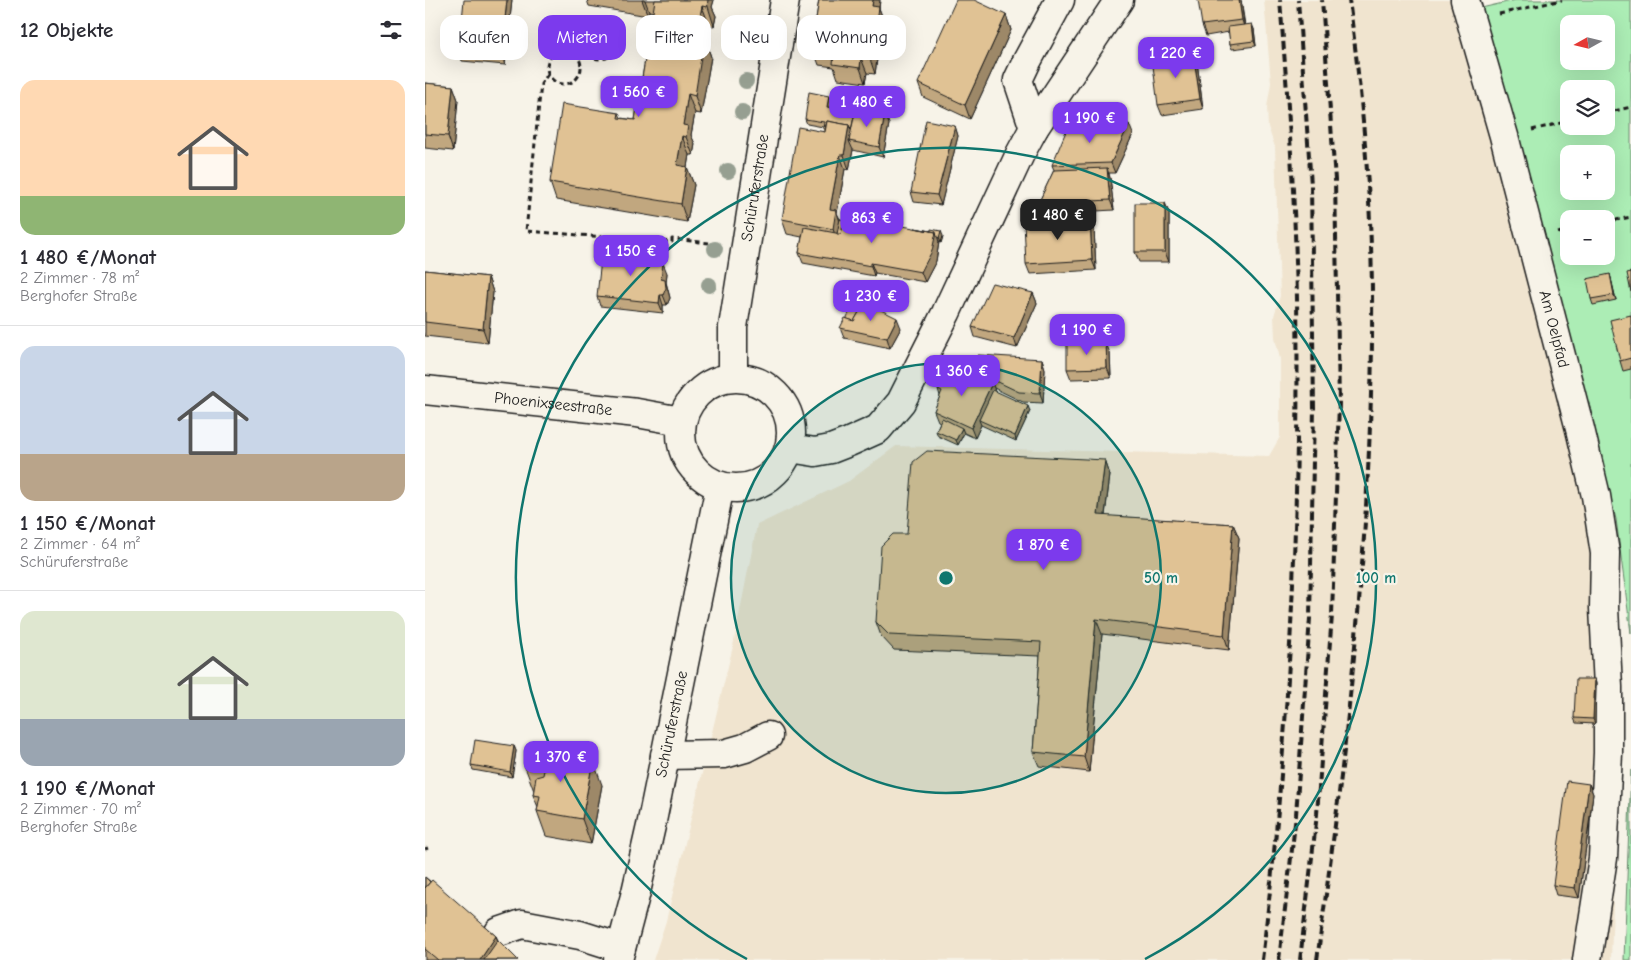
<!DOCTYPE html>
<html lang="de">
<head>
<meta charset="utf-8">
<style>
  :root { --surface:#fff; --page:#f7f7f7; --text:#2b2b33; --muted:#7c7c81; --line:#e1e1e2; --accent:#7c3aed }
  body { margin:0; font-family:"Comic Neue",sans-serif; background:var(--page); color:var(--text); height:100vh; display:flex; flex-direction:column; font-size:19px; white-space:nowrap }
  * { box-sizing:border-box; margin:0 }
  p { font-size:16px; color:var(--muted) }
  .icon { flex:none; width:28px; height:28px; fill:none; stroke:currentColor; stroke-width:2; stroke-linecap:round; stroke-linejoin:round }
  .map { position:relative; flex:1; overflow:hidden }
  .sheet { display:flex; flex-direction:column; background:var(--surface); width:425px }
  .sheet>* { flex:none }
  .top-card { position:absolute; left:15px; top:15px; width:475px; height:45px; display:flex; gap:10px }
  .needle { width:32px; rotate:262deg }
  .controls { position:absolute; left:1135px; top:15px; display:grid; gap:10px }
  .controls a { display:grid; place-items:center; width:55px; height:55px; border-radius:10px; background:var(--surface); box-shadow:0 5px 20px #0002; font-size:25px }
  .price { position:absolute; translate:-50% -42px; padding:0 11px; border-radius:10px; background:var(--accent); color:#fff; font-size:16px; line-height:32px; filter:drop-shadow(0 1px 2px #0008) }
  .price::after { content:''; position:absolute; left:50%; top:30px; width:15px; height:11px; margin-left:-8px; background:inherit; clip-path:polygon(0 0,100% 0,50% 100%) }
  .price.selected { background:#222; color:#fff }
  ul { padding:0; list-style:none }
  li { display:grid; align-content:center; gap:10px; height:265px; padding:0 20px }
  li+li { border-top:1px solid var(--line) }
  li span { display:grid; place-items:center; height:155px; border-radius:15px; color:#555 }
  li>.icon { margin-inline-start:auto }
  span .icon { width:90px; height:90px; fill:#fffc; stroke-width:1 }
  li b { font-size:21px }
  h2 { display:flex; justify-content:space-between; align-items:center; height:60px; padding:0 20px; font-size:21px }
  .pill { padding:0 18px; border-radius:15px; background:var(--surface); box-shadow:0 5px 20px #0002; font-size:18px; line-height:45px }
  .pill.selected { background:var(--accent); color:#fff }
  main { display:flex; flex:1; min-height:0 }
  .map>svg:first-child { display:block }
  .built { fill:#f0e4cf }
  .green { fill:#acedb5; stroke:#648468; fill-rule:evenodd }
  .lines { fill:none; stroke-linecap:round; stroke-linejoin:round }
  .minor-casing { stroke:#1c1c1c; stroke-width:31 }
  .major-casing { stroke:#1c1c1c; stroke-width:31 }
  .path { stroke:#1c1c1c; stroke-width:3; stroke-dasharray:5 4; stroke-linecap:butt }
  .minor { stroke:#f7f3e8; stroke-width:28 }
  .major { stroke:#f7f3e8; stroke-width:28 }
  .rail { stroke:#1c1c1c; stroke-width:4; stroke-dasharray:8 4; stroke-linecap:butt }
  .tree { fill:#969f91 }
  .wall { fill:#c1a77f; stroke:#1c1c1c }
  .shaded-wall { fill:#9d8868; stroke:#1c1c1c }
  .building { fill:#e0c294; stroke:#1c1c1c }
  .ring { fill:none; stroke:#0f766e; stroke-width:2.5 }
  .labels { text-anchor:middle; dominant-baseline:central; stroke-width:4.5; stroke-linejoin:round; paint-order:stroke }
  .street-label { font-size:16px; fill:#1c1c1c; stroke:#f7f3e8 }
  .centre { fill:#0f766e; stroke:#f7f3e8; stroke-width:2.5 }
  .ring-label { font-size:15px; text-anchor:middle; font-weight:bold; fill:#0f766e; stroke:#f7f3e8; stroke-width:4.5; stroke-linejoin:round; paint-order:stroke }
</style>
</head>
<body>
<main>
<section class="sheet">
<h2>12 Objekte<svg class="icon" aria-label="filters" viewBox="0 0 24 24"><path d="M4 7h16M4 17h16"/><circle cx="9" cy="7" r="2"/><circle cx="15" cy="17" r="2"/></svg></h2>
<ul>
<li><span style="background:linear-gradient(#ffd9b3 75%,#8fb573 0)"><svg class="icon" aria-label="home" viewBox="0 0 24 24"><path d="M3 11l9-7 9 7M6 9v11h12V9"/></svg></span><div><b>1 480 €/Monat</b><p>2 Zimmer · 78 m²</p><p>Berghofer Straße</p></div></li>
<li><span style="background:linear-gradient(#c9d6e8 70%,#b9a48a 0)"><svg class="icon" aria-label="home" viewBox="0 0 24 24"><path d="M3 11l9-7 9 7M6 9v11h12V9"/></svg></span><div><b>1 150 €/Monat</b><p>2 Zimmer · 64 m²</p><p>Schüruferstraße</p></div></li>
<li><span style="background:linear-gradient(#dfe7d0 70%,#9aa5b1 0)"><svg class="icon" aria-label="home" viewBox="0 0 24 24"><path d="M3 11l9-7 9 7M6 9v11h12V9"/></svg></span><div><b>1 190 €/Monat</b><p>2 Zimmer · 70 m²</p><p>Berghofer Straße</p></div></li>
</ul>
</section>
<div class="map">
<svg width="1206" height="960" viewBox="0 0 1206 960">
  <rect width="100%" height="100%" fill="#f7f3e8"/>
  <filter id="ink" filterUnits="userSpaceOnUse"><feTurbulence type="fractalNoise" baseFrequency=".02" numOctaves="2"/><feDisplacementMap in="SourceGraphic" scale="10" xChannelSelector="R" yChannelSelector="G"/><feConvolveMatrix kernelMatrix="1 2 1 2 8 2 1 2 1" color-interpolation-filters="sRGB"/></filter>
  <g filter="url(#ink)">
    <path class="built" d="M839,0h201l115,429 36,394 -5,137h-958l13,-39 67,-275 24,-121 92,-44 47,-35 373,10 11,-19v-78l-5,-21 -1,-22 6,-20 -5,-149 -7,-20 -1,-20 4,-24z"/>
    <g class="green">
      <path d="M1091,0h115v633l-15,-114 -139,-510zM1144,24h37v37h-37zM1144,89h37v37h-37zM1144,154h37v37h-37zM1144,219h37v37h-37z"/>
      <path d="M1206,770v190h-7z"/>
    </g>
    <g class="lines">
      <defs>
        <g id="minor">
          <path id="s1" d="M1040,0l39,136 76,293 16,67 9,57 -1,55 4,79v66l-5,105 -16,102"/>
          <path d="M609,128l-16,-48 9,-19 33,-61"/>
          <path id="s2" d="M0,390l212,23 44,8"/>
          <path d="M365,448l25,4 16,-3 18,-7 29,-13 23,-27 45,-89 74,-159 14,-26 85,-128"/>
          <path d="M240,755l59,-1 21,-6 23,-12"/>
          <path d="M74,932l23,-8 58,11 41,13"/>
        </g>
        <g id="major">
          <path id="s3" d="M308,377v-50l52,-327"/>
          <circle cx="311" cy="433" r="55"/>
          <path id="s4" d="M193,960l18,-68 15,-66 69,-340"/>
        </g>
      </defs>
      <use href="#minor" class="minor-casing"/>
      <use href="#major" class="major-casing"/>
      <g class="path">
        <path d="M1074,14l63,-14"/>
        <circle cx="175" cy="42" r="17"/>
        <circle cx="139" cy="67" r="17"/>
        <path d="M154,58l7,-7"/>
        <path d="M123,74l-7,10 -15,147 146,11v-3l37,4"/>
        <path d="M1181,113l25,-6"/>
        <path d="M1107,130l37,-9"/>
        <path d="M1181,222l25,-5"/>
        <path d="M1133,233l11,-3"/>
        <path d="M0,849l3,-1"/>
      </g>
      <use href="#minor" class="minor"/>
      <use href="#major" class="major"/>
      <g class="rail">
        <path d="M837,960c27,-219 38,-440 35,-661 -2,-100 -9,-199 -17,-299"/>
        <path d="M854,960l17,-145 14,-197 4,-210 -3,-223 -13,-185"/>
        <path d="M875,960l17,-146 15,-199 7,-212 -4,-223 -13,-180"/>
        <path d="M892,960c31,-222 57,-446 55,-670 -1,-97 -10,-194 -23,-290"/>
      </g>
    </g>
    <g class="tree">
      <circle cx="325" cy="49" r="8"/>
      <circle cx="321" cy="81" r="8"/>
      <circle cx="317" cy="112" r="8"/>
      <circle cx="303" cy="171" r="8"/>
      <circle cx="290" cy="249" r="8"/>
      <circle cx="284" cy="285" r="8"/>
    </g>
    <g class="wall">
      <path d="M87,0l-7,65 -43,-4 -3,-10z"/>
      <path d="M162,0h127l-2,7 4,9 -2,10 -5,-1 -3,17 5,15 -10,57 -6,-1 -4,22 4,9 -2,11h-4l-2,12 7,18 -7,37 -131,-22 -6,-18 69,-69 2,5 14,2 18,-108 -4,-1 -1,5 -59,-10z"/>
      <path d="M394,0h61l-1,8 5,14 -2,15 -8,-2 -2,11 5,13 -2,15 -8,-1 -2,10 -27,-4 -4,-12 -15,-2 -5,-14 1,-8 -2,-6z"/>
      <path d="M816,0l4,25 9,4 2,17 -24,3 -2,-5 -1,-12 -23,4 -4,-11z"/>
      <path d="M581,15l5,15 -41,89 -47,-22 -5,-14z"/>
      <path d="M768,52l4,10 6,47 -41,6 -4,-10z"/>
      <path d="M0,83l28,3 5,14 -5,51 -28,-3z"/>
      <path d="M404,96l2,5 -1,7 25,4 2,-9 2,6 26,5 4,10 -6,33 -30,-7 -4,20 -4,-1 -8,44 3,6 103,17 -2,7 -2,-1 -3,19 -11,21 -50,-9 -1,3 -71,-13 -4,-10 3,-16 -15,-3 -5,-15 42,-87 -1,-5 -16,-3 -2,-5z"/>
      <path d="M530,126l3,10 -17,69 -27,-3 -3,-10z"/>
      <path d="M708,134l-18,39h-6l1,5 4,32 -72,4 -4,-10 16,-34 -2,-5z"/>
      <path d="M740,203l4,10v49h-30l-4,-10z"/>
      <path d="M669,228l2,42 -66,4 -4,-10z"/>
      <path d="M224,255l3,7 15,11 -1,9 4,16 -3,7h-4v8l-63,-7 -3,-10z"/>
      <path d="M0,270l63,7 5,15 -5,51 -63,-7z"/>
      <path d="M1185,274l6,26 -23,5 -2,-6z"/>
      <path d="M608,293l4,10 -20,45 -42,-11 -3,-10z"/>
      <path d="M1206,315v54l-8,2 -3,-10z"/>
      <path d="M415,328h61l-11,20 -46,-10z"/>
      <path d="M685,353l1,25 -40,1 -4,-10z"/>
      <path d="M617,359l3,10 -2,34 -20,-1 -29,-14 1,3 35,20 -14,30 -35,-16 -6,13 -11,-5 -6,12 -20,-9 -2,-5 4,-9 -2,-1 -4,-10 6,-15 -2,-7 7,-4 28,-11 -2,-5z"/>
      <path d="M680,460l5,15 -5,41 128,8 6,14 -10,112 -127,-16 -13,138 -50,-6 -6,-14 7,-96 -146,-6 -13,-14 -5,-14 31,-88z"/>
      <path d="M1170,679l1,5 -1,40 -19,-1 -2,-5z"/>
      <path d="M89,746l2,5 -4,26 -39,-7 -2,-5z"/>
      <path d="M103,751l74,34 -11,59 -45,-8 -9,-25 1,-4 -5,-12 1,-4 -9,-24z"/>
      <path d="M1164,784l4,10 -14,104 -23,-3 -3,-10z"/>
      <path d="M0,877l71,59 2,4 20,20h-93z"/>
    </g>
    <g class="shaded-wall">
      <path d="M82,0h5l-7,65 -4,-10z"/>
      <path d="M217,0h3l4,11 -1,5z"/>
      <path d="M281,0h8l-2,7 4,9 -2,10z"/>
      <path d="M448,0h7l-1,8 5,14 -2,15 -10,-31z"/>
      <path d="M814,0h2l4,30 -3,-10z"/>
      <path d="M277,6l7,19 -3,17 5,15 -10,57 -6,-18 1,-59z"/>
      <path d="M581,15l5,15 -41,89 -5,-14z"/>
      <path d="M444,21l5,14 -2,11 5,13 -2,15 -5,-15 -4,-15z"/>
      <path d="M827,24l2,5 2,17 -2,-5z"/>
      <path d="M768,52l4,10 6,47 -3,-10z"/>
      <path d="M436,58l6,15 -2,10 -5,-15z"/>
      <path d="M28,86l5,14 -5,51 -5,-15z"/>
      <path d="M263,94l7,19 -4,22 4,9 -2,11 -7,-18 -3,-12z"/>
      <path d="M404,96l2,5 -2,11 -2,-5z"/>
      <path d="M460,114l4,10 -6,33 -4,-10z"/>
      <path d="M704,124l4,10 -18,39 -4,-10z"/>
      <path d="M424,125l4,9 -4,7 4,9 -4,20 -5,-15z"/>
      <path d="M530,126l3,10 -17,69 -4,-10z"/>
      <path d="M257,136l7,19 -5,29 -7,-19z"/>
      <path d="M415,155l5,14 -8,44 4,11 -5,14 -3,-9 -3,-20z"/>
      <path d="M262,167l7,18 -7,37 -6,-18z"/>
      <path d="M682,168l3,10 4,32 -4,-10z"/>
      <path d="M740,203l4,10v49l-4,-10z"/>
      <path d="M665,218l4,10 2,42 -4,-10z"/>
      <path d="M516,231l2,5 -2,7 -2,-5z"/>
      <path d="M511,232l3,10 -3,19 -11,21 -4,-10z"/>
      <path d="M238,263l4,10 -1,10 4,15 -3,7 -4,-10 -2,-16z"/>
      <path d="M446,263l4,10 -1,3 -3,-10z"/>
      <path d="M1185,274l1,5 5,21 -2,-5z"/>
      <path d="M63,277l5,15 -5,51 -5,-14z"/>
      <path d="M608,293l4,10 -20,45 -3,-10z"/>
      <path d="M235,295l3,10v8l-4,-10z"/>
      <path d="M472,318l4,10 -11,20 -3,-10z"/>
      <path d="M681,343l4,10 1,25 -4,-10z"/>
      <path d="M617,359l3,10 -2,34 -3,-10z"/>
      <path d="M567,383l4,10 -17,27 2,5 -6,13 -4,-10z"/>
      <path d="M603,406l2,5 -14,30 -1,-5z"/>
      <path d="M537,428l2,5 -6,12 -2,-5z"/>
      <path d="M680,460l5,15 -7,55 -5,-15z"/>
      <path d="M808,524l6,14 -10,112 -5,-15z"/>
      <path d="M671,619l6,15 -13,138 -5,-15z"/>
      <path d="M1170,679l1,5 -1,40 -2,-5z"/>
      <path d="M89,746l2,5 -4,26 -2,-5z"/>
      <path d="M168,760l9,25 -11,59 -9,-25z"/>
      <path d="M1164,784l4,10 -14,104 -4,-10z"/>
      <path d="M71,936l7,19 -4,5h-19z"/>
    </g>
    <g class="building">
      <path d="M39,0h43l-6,55 -42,-4z"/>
      <path d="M230,0h53l-1,7 -5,-1 -6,31 8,1 -9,58 -7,-2 -5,31 5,1 -2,11 -4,-1 -5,29 10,2 -6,37 -131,-22 12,-78 57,9 -1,5 17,2z"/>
      <path d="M394,0h54l-1,6 7,1 -2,15 -8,-1 -3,23 6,1 -2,14 -9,-1 -1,10 -27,-4 1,-10 -20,-3 2,-13 -3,-1z"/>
      <path d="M531,0h18l32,15 -41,90 -47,-22z"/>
      <path d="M773,0h41l3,20 -40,5z"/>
      <path d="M827,24l2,17 -24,3 -2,-17z"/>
      <path d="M768,52l7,47 -42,6 -6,-47z"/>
      <path d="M0,83l28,3 -5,50 -23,-2z"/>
      <path d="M384,92l20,4 -2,11 28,5 -4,18 -2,-5 -22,-4 -2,8h-2l1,-7 -19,-3z"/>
      <path d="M432,103v6l28,5 -6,33 -30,-6z"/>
      <path d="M501,120l29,6 -18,69 -26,-3z"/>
      <path d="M402,121l22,4 -5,30h-4l-10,54 6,1 -3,19 -51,-10 16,-92 27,5z"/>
      <path d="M644,124h60l-18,39 -59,2z"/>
      <path d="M682,168l3,32 -72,4 16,-34z"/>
      <rect x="710" y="203" width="30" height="49"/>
      <path d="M422,216l89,16 -4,19 -11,21 -50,-9v3l-72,-13 5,-26 37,7 3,-13z"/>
      <path d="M665,218l2,42 -66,4 -2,-42z"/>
      <path d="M415,219l4,1 -3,14h-4z"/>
      <path d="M490,228l16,3v-2l10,2 -2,7 -2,-1 -1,-5z"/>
      <path d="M177,251l47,4v6l14,2 -2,16 4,1 1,8 -3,7h-3l-1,8 -62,-7z"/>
      <path d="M0,270l63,7 -5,52 -58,-7z"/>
      <path d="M1206,272v20l-4,-19z"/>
      <path d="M1185,274l4,21 -23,4 -4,-20z"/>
      <path d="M567,283l41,10 -19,45 -42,-11z"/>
      <path d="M431,301l7,4 -9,16 -7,-2v-2z"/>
      <path d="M440,302l32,16 -10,20 -47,-10 5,-10 9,3z"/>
      <path d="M1206,315v43l-11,3 -10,-41z"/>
      <path d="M681,343l1,25 -40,1v-25z"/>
      <path d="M553,355l64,4 -2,34 -21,-1 -48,-23z"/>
      <path d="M529,366l38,17 -21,45 -37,-17 8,-20 -4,-2 2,-6 5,2z"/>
      <path d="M568,390l35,16 -13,30 -36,-16z"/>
      <path d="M517,418l20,10 -6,12 -20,-9z"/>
      <path d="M502,451l178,9 -7,55 135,9 -9,111 -128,-16 -12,138 -51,-5 8,-110 -152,-7 -13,-13 5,-76 12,-12h14l6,-72z"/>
      <path d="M1151,679h19l-2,40 -19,-1z"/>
      <path d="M50,740l39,6 -4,26 -39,-7z"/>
      <path d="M103,751l65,9 -11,59 -45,-8 3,-15 -7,-1 3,-18 7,-2 1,-5 -19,-3z"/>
      <path d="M1142,781l22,3 -14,104 -22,-3z"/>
      <path d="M0,877l5,5 -5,6z"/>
      <path d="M7,880l64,56 -16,24h-42l-13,-11v-61z"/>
      <path d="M73,940l20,20h-34z"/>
    </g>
  </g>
  <circle cx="521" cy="578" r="215" fill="#0f766e" fill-opacity=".12"/>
  <g class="ring">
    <circle cx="521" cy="578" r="215"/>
    <path d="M322 959A430 430 0 1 1 720 959"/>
  </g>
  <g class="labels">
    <g class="street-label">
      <text stroke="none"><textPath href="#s3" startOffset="191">Schüruferstraße</textPath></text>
      <text stroke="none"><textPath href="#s1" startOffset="341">Am Oelpfad</textPath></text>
      <text stroke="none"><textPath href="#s2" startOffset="129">Phoenixseestraße</textPath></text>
      <text stroke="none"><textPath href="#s4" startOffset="242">Schüruferstraße</textPath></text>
    </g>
  </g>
  <circle cx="521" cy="578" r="8" class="centre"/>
  <g class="ring-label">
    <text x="736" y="583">50 m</text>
    <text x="951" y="583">100 m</text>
  </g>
</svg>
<div class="controls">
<a><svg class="needle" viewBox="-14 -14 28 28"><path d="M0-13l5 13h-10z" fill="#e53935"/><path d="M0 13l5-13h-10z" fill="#7c7c81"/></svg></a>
<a><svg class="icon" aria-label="layers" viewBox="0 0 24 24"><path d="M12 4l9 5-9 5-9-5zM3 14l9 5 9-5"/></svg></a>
<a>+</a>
<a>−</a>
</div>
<b class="price" style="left:751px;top:79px">1 220 €</b>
<b class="price" style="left:214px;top:118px">1 560 €</b>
<b class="price" style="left:442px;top:128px">1 480 €</b>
<b class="price" style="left:665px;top:144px">1 190 €</b>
<b class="price selected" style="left:633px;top:241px">1 480 €</b>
<b class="price" style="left:447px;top:244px">863 €</b>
<b class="price" style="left:206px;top:277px">1 150 €</b>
<b class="price" style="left:446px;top:322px">1 230 €</b>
<b class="price" style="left:662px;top:356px">1 190 €</b>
<b class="price" style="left:537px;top:397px">1 360 €</b>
<b class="price" style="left:619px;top:571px">1 870 €</b>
<b class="price" style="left:136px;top:783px">1 370 €</b>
<div class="top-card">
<a class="pill">Kaufen</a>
<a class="pill selected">Mieten</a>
<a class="pill">Filter</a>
<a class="pill">Neu</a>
<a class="pill">Wohnung</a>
</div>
</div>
</main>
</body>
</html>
